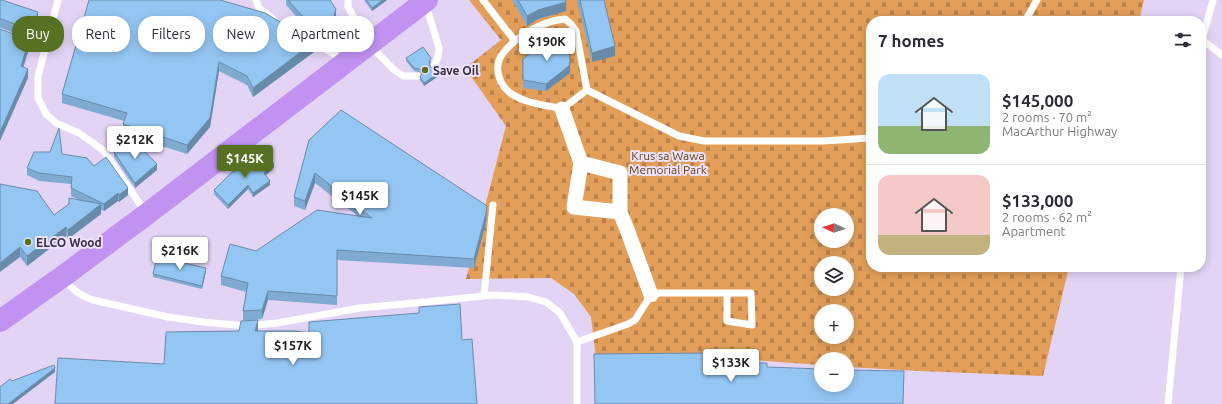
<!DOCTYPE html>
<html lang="en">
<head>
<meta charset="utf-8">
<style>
  :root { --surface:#fff; --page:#f7f7f7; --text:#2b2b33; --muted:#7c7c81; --line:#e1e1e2; --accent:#577123 }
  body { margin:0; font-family:Ubuntu,sans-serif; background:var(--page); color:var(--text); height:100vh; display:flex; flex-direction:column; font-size:15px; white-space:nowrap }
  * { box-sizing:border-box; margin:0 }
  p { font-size:13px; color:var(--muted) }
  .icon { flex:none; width:22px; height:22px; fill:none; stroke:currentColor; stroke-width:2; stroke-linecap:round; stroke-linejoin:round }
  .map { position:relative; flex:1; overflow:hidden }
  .panel { position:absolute; left:866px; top:16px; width:340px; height:256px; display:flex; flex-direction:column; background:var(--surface); border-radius:16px; box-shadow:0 2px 10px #0003 }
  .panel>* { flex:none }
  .guide { position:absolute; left:12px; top:16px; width:380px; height:36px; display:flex; gap:8px }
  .needle { width:26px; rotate:273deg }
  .fabs { position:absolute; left:814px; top:208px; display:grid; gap:8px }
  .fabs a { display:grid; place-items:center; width:40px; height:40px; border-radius:50%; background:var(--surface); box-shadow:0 2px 10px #0003; font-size:20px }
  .price { position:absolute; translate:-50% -34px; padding:0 9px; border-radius:4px; background:#fff; color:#222; font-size:13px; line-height:26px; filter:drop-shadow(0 1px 2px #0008) }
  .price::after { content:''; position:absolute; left:50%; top:24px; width:12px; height:9px; margin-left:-6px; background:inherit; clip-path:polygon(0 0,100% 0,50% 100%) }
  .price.selected { background:var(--accent); color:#fff }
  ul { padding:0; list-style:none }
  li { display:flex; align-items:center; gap:12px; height:100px; padding:0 12px }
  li+li { border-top:1px solid var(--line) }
  li span { display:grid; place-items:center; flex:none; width:112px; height:80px; border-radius:12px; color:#555 }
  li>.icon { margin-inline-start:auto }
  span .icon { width:48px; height:48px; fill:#fffc; stroke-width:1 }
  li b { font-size:17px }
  h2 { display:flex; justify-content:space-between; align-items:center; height:48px; padding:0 12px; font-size:17px }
  .tag { padding:0 14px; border-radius:16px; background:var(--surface); box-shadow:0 2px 10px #0003; font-size:14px; line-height:36px }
  .tag.selected { background:var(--accent); color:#fff }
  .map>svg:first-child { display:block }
  .cemetery { fill:url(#cemetery-stones); fill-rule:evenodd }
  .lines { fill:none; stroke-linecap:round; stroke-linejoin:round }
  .lane { stroke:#fff; stroke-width:7 }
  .street { stroke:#fff; stroke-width:15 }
  .highway { stroke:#c192f2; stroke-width:22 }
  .wall { fill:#7faad1 }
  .shaded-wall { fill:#688baa }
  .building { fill:#94c6f3; stroke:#688baa }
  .poi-dot { fill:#577123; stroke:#eee3fb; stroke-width:1.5 }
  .labels { text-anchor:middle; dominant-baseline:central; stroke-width:4; stroke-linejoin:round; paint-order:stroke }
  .poi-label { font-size:12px; font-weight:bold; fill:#3a2f46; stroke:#eee3fb; text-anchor:start }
  .park-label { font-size:12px; fill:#664014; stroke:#eee3fb }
</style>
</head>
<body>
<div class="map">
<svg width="1222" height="404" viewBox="0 0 1222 404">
  <defs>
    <pattern id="cemetery-stones" width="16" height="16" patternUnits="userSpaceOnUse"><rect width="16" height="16" fill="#e39f59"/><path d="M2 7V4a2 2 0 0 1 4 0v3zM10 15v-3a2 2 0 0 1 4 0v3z" fill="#b9824b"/></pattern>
  </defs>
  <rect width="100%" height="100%" fill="#e3d4f6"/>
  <path class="cemetery" d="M469,0h675l-5,21h-268v246h198l-26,109 -123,-5 -73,-4v-8h-26v6l-96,-7h-129l-5,-41 -17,-23 -23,-16 -85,1 40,-153 -41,-58 36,-28zM821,215h26v26h-26zM821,263h26v26h-26zM821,311h26v26h-26z"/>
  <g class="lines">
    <g class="lane">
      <path d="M58,0l-20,76v22l8,16 10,9 23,10 24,17 43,63"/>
      <path d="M256,0l3,8 14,11"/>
      <path d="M348,0v7l21,37 24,25 10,7h14"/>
      <path d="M483,0l32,41"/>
      <path d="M426,5l13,43 -1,9 -4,9"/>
      <path d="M565,19l6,5 5,7 11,59 -25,19c-16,-4 -40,-6 -53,-17 -11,-9 -16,-28 -5,-40 12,-16 41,-32 61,-33z"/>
      <path d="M1025,21l12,-21"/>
      <path d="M301,35l43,25"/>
      <path d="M1201,39l21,16"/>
      <path d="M21,41l24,9"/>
      <path d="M1201,44l12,-44"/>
      <path d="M587,90l92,46 25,5h119l48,-3"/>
      <path d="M63,278c10,12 16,17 30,22l75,17 35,5 43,4 31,-3 83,-15 65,-6 69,-7 34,2 18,5 14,11 17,29v62"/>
      <path d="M484,296l9,-91"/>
      <path d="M577,342l51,-18 7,-4 16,-25 8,-2h92l1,32 -25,-4v-27"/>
      <path d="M1168,404l13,-137"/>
    </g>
    <g class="street">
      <path d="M562,109l19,54 -7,44 46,5"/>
      <path d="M581,163l39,10v39l8,20 23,63"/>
    </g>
    <path class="highway" d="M0,321l62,-44 85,-63 280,-214"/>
  </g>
  <g class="wall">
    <path d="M0,0l38,21 -6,19 -31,-12h-1z"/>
    <path d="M89,0l225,52 -61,45 -6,-12 -28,-14 -9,56 -23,27 -64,-20v-10l1,-3 -62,-18v-9z"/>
    <path d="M286,0h44l6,16 -6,24 -5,3 -10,-6 -29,-32z"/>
    <path d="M364,0h23l-15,11z"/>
    <path d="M512,0h54v11l-28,8 -11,7z"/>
    <path d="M577,0h27l11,56 -23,6z"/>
    <path d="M406,58l25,3 -1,5 10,9 -16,11 -4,-6v-3l1,-3v-1l-2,-1 -5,-1 -8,-10z"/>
    <path d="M523,59l47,14 -24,18 -23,-3z"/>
    <path d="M309,140l178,75 -1,7 -12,46 -137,-8v45l-69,-5 -6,19 -19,2v-10l3,-19 -25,-7v-9l35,-25 102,-35 -43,-33 -10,27 -11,-4v-9z"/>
    <path d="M114,152l43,18 -22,18 -21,-31z"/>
    <path d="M62,154l32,12 34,29 -9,7 -1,-1 -14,10 -3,-1v4l-33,25 -2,-3 -39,30 -7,-9 -20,-73 54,31 25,-15 -8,-4v-12l-32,-3 -12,-6v-7z"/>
    <path d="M248,166l26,1 -8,8 4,10 -17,12 -5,-8 -20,20 -14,-15v-4z"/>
    <path d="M206,271l-4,18 -49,-12v-3z"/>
  </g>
  <g class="shaded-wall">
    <path d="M383,0h4l-15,11v-3z"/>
    <path d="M566,2v9l-28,8 -11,7v-10l11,-6z"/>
    <path d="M336,9v7l-6,24 -5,3v-7z"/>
    <path d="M38,12v9l-6,19v-10z"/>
    <path d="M29,40v9l-8,26v-9z"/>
    <path d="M314,42v10l-61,45v-9z"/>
    <path d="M615,46v10l-23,6v-9z"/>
    <path d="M219,62v9l-9,56 -23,27v-9z"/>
    <path d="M570,65v8l-24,18v-7z"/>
    <path d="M28,69v9l-28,63v-9z"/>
    <path d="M440,72v3l-16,11v-3z"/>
    <path d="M157,164v6l-22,18v-5z"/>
    <path d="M274,164v3l-10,10v-4z"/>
    <path d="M315,173v10l-10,27v-9z"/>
    <path d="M270,181v4l-17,12v-4z"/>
    <path d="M248,185v4l-20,20v-4z"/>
    <path d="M128,188v7l-9,7v-7z"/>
    <path d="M118,193v8l-14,10v-7z"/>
    <path d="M101,204v10l-33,25v-9z"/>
    <path d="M487,206l-1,16 -12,46v-9z"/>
    <path d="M66,227v9l-39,30v-10z"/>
    <path d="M20,247v10l-20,15v-9z"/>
    <path d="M206,268v3l-4,18v-3z"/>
    <path d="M268,291v9l-6,19v-9z"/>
    <path d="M258,320v10l-3,11v-10z"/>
    <path d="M55,368v4l-42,32h-5z"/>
  </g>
  <g class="building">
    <path d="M0,0h2l36,12 -6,18 -31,-11h-1z"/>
    <path d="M89,0h131l45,13 49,29 -61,46 -6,-12 -28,-14 -9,56 -23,27 -64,-21 4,-11 -65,-19z"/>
    <path d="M288,0h42l6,9 -6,23 -5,4 -10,-6z"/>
    <path d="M366,0h17l-11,8z"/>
    <path d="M518,0h48v2l-28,8 -11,6z"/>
    <path d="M580,0h24l11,46 -23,7z"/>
    <path d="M0,29l29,11 -8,26 7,3 -28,63z"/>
    <path d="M547,39l22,3 1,23 -24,19 -23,-4v-21z"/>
    <path d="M423,47l8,11 -2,5 1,3 2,2 5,-1 3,5 -16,11 -4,-6 2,-3 -1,-4 -2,-1 -5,-1 -8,-10z"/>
    <path d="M341,110l146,96 -1,7 -12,46 -137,-9v46l-69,-5 -6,19 -19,1 5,-28 -27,-7 9,-32 26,7 61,-41 55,8 -57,-45 -10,28 -11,-4 15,-57z"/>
    <path d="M59,128l3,26 25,4 7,8 12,-9 22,31 -9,7 -1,-2 -14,11 -33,-16 1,-11 -33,-4 -12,-5 7,-16h16z"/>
    <path d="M132,138l25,26 -22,19 -21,-31z"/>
    <path d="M265,153l9,11 -10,9 6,8 -17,12 -5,-8 -20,20 -14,-15 17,-17 16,-9 1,2z"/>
    <path d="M0,184l37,7 17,24 15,-11v-6l32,6 -33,26 -2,-3 -39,29 -7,-9 -20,16z"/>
    <path d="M157,257l49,11 -4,18 -49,-12z"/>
    <path d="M460,304l2,36 10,-1 5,65h-422l3,-46 106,6 2,-32 73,-1 2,-10 17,-1 -3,11h40l14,2v-11l110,-9v-6z"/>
    <path d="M710,353v10h57v4l54,2v16h26v-15l57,1 -1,33h-308l-1,-50z"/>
    <path d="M54,365l1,3 -47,36h-8v-17l10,-8 2,2z"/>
  </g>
  <g class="poi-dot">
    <circle cx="425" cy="70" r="4"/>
    <circle cx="28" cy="242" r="4"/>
  </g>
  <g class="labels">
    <g class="poi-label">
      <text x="433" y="70">Save Oil</text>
      <text x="36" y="242">ELCO Wood</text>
    </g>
    <g class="park-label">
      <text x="668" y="155">Krus sa Wawa<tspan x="668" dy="14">Memorial Park</tspan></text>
    </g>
  </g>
</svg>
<div class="fabs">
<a><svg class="needle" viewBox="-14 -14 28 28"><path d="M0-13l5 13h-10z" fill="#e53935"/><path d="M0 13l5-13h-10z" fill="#7c7c81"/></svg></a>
<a><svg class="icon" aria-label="layers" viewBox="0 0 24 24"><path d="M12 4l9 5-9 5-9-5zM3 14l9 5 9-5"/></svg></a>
<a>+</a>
<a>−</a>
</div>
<b class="price" style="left:547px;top:62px">$190K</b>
<b class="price" style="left:135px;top:160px">$212K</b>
<b class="price selected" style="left:245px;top:179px">$145K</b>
<b class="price" style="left:360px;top:216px">$145K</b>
<b class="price" style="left:180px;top:271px">$216K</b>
<b class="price" style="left:293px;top:366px">$157K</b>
<b class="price" style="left:731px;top:383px">$133K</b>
<div class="guide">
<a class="tag selected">Buy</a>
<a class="tag">Rent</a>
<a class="tag">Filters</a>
<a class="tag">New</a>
<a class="tag">Apartment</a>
</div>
<section class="panel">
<h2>7 homes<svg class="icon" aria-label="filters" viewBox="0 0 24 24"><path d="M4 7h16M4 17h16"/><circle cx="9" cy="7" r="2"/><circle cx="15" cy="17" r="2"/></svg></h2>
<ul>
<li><span style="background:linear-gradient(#bfe0f5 65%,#8fb573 0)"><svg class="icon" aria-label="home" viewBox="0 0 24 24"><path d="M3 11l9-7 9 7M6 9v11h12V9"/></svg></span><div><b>$145,000</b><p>2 rooms · 70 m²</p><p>MacArthur Highway</p></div></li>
<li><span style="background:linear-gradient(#f6c9c9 75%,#c2b280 0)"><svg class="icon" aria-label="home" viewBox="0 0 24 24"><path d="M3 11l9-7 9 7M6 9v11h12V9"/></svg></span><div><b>$133,000</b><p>2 rooms · 62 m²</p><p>Apartment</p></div></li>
</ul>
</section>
</div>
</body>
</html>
